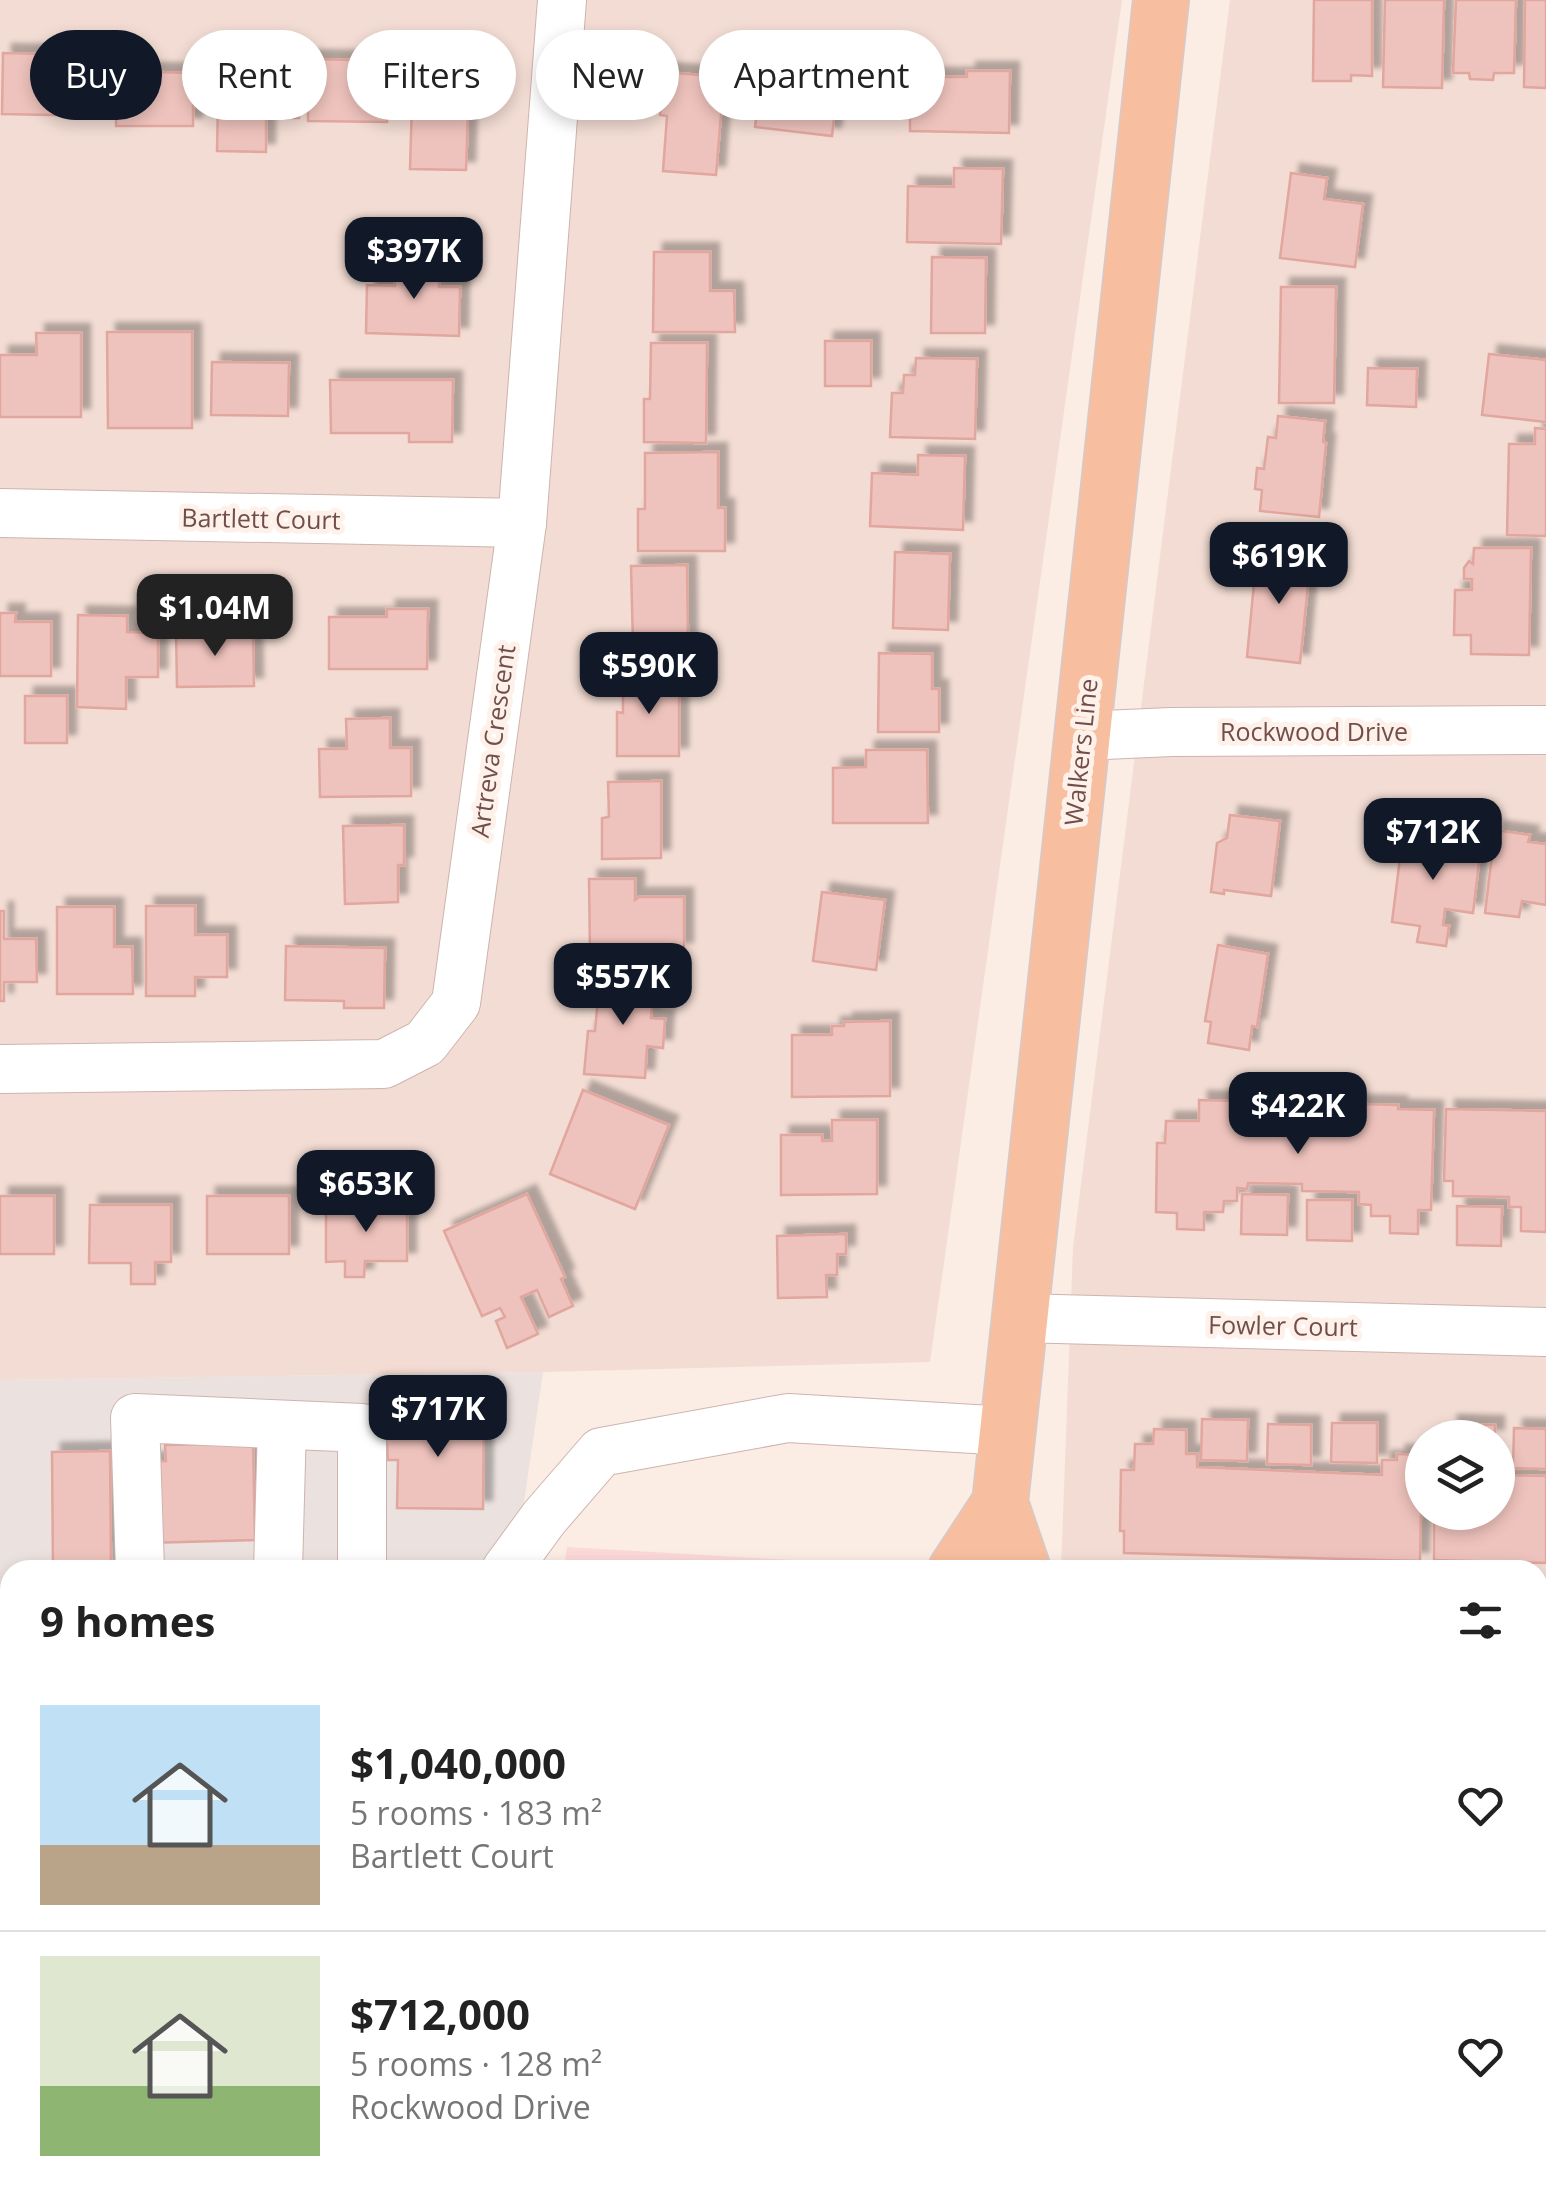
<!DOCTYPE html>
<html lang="en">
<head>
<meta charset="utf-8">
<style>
  :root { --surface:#fff; --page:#f2f2f2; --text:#222; --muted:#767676; --line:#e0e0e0; --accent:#111827 }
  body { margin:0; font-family:"Open Sans",sans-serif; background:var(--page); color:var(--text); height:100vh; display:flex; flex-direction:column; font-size:38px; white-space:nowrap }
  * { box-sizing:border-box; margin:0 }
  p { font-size:32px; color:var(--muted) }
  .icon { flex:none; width:55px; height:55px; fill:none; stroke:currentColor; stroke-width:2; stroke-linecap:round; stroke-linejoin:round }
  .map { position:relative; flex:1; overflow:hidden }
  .details { position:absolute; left:0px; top:1560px; width:1548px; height:640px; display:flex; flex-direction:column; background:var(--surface); border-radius:30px 30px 0 0; box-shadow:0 5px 15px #0003 }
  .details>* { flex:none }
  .banner { position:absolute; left:30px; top:30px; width:1000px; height:90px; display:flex; gap:20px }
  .buttons { position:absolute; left:1405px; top:1420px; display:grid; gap:20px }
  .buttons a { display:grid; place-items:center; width:110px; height:110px; border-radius:50%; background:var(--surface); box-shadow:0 5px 15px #0003; font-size:50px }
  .price { position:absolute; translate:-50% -85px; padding:0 22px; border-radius:20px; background:var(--accent); color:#fff; font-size:32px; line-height:65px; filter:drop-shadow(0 2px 5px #0008) }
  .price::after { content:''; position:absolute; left:50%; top:60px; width:30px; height:22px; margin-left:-15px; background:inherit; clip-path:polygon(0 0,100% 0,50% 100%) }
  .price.active { background:#222; color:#fff }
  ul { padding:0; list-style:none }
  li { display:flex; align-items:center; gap:30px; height:250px; padding:0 40px }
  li+li { border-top:2px solid var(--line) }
  li span { display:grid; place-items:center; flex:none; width:280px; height:200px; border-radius:0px; color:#555 }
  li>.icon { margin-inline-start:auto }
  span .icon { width:120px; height:120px; fill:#fffc; stroke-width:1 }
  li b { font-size:42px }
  h2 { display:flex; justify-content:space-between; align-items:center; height:120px; padding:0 40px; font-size:42px }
  .pill { padding:0 35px; border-radius:45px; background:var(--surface); box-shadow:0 5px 15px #0003; font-size:35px; line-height:90px }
  .pill.active { background:var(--accent); color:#fff }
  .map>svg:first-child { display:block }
  .residential { fill:#f2dcd3; fill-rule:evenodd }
  .commercial { fill:#fbd9d8 }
  .industrial { fill:#ebe1de }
  .building { fill:#efc3bd; stroke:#e1a69e; stroke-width:2.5; filter:url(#shadow) }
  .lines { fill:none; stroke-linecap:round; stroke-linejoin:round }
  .minor-casing { stroke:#ceb4ae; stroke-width:50 }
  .major-casing { stroke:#d5cac9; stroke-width:58 }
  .minor { stroke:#fff; stroke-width:48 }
  .major { stroke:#f7bf9f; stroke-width:55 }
  .labels { text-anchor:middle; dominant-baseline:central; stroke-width:10; stroke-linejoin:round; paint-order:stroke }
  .street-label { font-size:25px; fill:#724e4b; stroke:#fef1ea }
</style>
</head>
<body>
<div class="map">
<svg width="1546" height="2200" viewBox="0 0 1546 2200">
  <defs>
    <filter id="shadow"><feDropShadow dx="9" dy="-9" stdDeviation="2.5" flood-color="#0004"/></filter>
  </defs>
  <rect width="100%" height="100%" fill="#fbece4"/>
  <g class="residential">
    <path d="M0,0h1122l-192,1362 -387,10 -543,8z"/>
    <path d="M1230,0h316v1615l-8,-1v-44h-477l12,-322zM1422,1438h76v74h-76z"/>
  </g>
  <g class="commercial">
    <path d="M567,1547l309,18v5h-312z"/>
    <path d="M1538,1614l8,1v315l-8,-1z"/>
    <path d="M1538,2148h8v52h-510l2,-10h500z"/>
  </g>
  <g class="industrial">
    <path d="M543,1372l-29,198h-504v296h-10v-486z"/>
    <path d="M0,2148h10v42h733l-2,10h-741z"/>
  </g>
  <g class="building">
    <path d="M1314,0h58v76l-21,-1v6h-38z"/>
    <path d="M1385,0h59l-2,88 -59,-1z"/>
    <path d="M1456,0h60l-2,73h-20l-1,7 -23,-1 -1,-6h-16z"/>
    <path d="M1525,0h21v88l-22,-1z"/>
    <path d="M3,53l42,1v7l57,1 -2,54 -98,-2z"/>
    <path d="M219,58h49l-1,16 33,1 -1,43h-33v34l-49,-1z"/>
    <path d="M308,59l44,1v8h36l-1,54 -79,-1z"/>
    <path d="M413,69l61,2v42l-6,-1 -2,58 -56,-1z"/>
    <path d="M117,71l76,2v53h-77z"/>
    <path d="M967,71h43l-1,62 -99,-2v-54h57z"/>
    <path d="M664,72l60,5 -8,98 -53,-4 4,-55 -7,-1z"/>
    <path d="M762,72l76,9 -6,55 -77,-9z"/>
    <path d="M954,168l49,1 -2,75 -94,-2 1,-56 46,1z"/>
    <path d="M1291,173l36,5 -3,21 39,5 -8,63 -75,-9z"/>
    <path d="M654,252h56v39h24l1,41h-82z"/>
    <path d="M396,256l44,1 -1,30h21l-1,49 -93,-3 1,-48 28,1z"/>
    <path d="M932,257l54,1 -1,75h-54z"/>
    <path d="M1281,287h55l-2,116h-55z"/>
    <path d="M107,332h85v96h-84z"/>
    <path d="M36,333h45v84h-81v-62h37z"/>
    <rect x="825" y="341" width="46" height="45"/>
    <path d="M651,343h56l-1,100 -62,-1v-43h6z"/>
    <path d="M1489,354l57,6v62l-64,-7z"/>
    <path d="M916,358l61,1 -2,80 -85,-2 2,-44h11l1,-18h11z"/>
    <path d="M212,362l77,1 -1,53 -77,-1z"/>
    <path d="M1368,368l49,1 -1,38 -49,-2z"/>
    <path d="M330,380h123l-1,62h-43v-9h-78z"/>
    <path d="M1278,416l47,5 -2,21 3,1 -7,74 -59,-6 2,-21 -7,-1 2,-21 7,1 4,-32 8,1z"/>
    <path d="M1535,428l11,1v107l-39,-1 2,-91h26z"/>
    <path d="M718,452v56h7v43h-87v-42h7v-56z"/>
    <path d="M918,455l47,1 -2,74 -93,-4 2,-53 46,2z"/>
    <path d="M1474,548h57l-2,107 -58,-1v-19h-17l1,-45h17v-11h-8v-11l5,-7 4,3z"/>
    <path d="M1262,551l49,5 -11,107 -53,-6 8,-84h4z"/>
    <path d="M895,552l55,2 -2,76 -55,-2z"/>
    <path d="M687,565l1,78 -55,1 -2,-78z"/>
    <path d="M387,609h41l-1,60h-98v-52h58z"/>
    <path d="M0,613h16l-1,9h36v54h-51z"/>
    <path d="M78,615l49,1v16l31,1v44h-32v32l-49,-2z"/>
    <path d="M253,631l1,55 -77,1 -1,-55z"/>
    <path d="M879,653l53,1v35h7v43h-61z"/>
    <path d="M623,677h56v79h-62v-44l6,1z"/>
    <rect x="25" y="696" width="42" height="47"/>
    <path d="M390,718v30h21v48l-91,1 -1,-48h28l-1,-30z"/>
    <path d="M866,750h61l1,73h-95v-55l33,-1z"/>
    <path d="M661,781v77l-59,1v-41l7,-1 -1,-35z"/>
    <path d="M1230,815l50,6 -9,75 -47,-6v4l-13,-2 6,-49 10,-5z"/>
    <path d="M404,825v40h-6v37l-53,2 -2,-78z"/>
    <path d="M1404,826l50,7 -2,17 28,4 -7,59 -28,-4 -2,16 6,1 -3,20 -29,-4 3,-16 -28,-4z"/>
    <path d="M1495,830l35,5 -2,7 18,2v61l-24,-4 -3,16 -34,-4z"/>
    <path d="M589,879h46v21l4,-3h45v54l-94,2z"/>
    <path d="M822,892l63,8 -9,70 -63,-9z"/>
    <path d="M146,906h49v29h32v42h-32v19h-49z"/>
    <path d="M57,907h57v40h18l1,47h-76z"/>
    <path d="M0,911h4v28h32l1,43h-33v19h-4z"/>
    <path d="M1218,945l50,9 -11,73 -5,-1 -3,24 -41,-7 3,-21 -6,-1z"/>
    <path d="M286,946l99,2 -1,60h-40v-7l-59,-1z"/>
    <path d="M600,975l54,4 -3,39 14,1 -2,29 -16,-2 -2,32 -61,-4 4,-43h7z"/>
    <path d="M890,1021v75l-98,1v-62h40v-9h12v-4z"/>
    <path d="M583,1090l86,35 -34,84 -85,-35z"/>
    <path d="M1199,1100l199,5v4l36,1 -3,100h-13v24l-28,-1v-17h-19v-11l-12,-1v-12l-57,-1v-7l-54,-1 -1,6 -10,-1v13h-13l-1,11h-19v18l-27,-1v-16l-21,-1 1,-69h8l1,-22h33z"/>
    <path d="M1446,1109l100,2v121l-25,-1v-24h-12v-10l-56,-1v-15h-9z"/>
    <path d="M832,1120h45v74l-96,1v-60h41v6h10z"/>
    <path d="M527,1194l38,83 -4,2 12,27 -24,11 -12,-27 -16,7 17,37 -31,14 -11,-27 9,-4 -5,-9 -18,8 -38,-85z"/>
    <path d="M1242,1194l46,1 -1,40 -46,-1z"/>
    <rect x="0" y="1196" width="54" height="58"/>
    <rect x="207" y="1196" width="82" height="58"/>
    <path d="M1307,1200h45v41l-45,-1z"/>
    <path d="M326,1204h81v57h-42l-1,16h-19v-16l-19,1z"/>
    <path d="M90,1205h81v57h-16v22h-24v-21h-42z"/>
    <path d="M1457,1206l45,1 -1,39 -44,-1z"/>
    <path d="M846,1234v20h-9v21h-11l1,22 -49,1 -1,-62z"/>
    <path d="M398,1413l86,2 -1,94 -86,-1 1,-48h-10l-1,-15h-7v-20h18z"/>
    <path d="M1202,1419l46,1 -1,41 -46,-1z"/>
    <path d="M1332,1423h45v40l-46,-1z"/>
    <path d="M1268,1424l43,1v40l-44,-1z"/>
    <path d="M1449,1424l46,1v13h-46z"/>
    <path d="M1514,1428l32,1v40l-33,-1z"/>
    <path d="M1154,1429l32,1v24h11v13l185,8v-15h15v-6l25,1 -2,106 -296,-8v-22h-4l1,-61h13l1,-26h18z"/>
    <path d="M253,1443l2,97 -108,3 -2,-81 21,-1 -1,-16z"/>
    <path d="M110,1451l1,119h-58l-1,-118z"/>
    <path d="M1498,1475l48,1v87l-112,-3v-48h64z"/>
    <rect x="0" y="1675" width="10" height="73"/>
    <path d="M1538,1706l8,1v117h-8z"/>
    <path d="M1538,2164h8v36h-10z"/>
  </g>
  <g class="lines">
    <defs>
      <g id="minor">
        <path d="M0,513l522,10"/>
        <path d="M1082,736l89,-4 375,-2"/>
        <path d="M0,1069l384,-5 41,-21 31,-40 66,-480 40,-523"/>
        <path d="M1020,1318l526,14"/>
        <path d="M140,1570l-5,-152 227,10v142"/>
        <path d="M278,1570l4,-145"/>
        <path d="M506,1570l38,-52 57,-66 187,-34 220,13"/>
        <path d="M0,1630h10"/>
        <path d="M0,1864h10"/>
      </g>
      <g id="major">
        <path d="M956,1570l44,-67"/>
        <path d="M1023,1570l-23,-67 161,-1503"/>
        <path d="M0,1981h10"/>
        <path d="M1538,1996h8"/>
        <path d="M1538,2054h8"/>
        <path d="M834,2190l3,10"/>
        <path d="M957,2200l6,-10"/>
      </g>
    </defs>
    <use href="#minor" class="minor-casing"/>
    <use href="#major" class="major-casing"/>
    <use href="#minor" class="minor"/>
    <use href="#major" class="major"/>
  </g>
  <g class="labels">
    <g class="street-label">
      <text transform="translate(261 518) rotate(1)">Bartlett Court</text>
      <text x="1314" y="731">Rockwood Drive</text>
      <text transform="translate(492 741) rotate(-82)">Artreva Crescent</text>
      <text transform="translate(1080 752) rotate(-84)">Walkers Line</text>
      <text transform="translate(1283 1325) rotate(1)">Fowler Court</text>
    </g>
  </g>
</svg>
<div class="buttons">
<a><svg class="icon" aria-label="layers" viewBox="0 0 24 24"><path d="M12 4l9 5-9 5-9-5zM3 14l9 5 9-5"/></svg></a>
</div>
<b class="price" style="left:414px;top:302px">$397K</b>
<b class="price" style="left:1279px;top:607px">$619K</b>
<b class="price active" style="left:215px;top:659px">$1.04M</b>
<b class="price" style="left:649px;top:717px">$590K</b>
<b class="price" style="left:1433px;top:883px">$712K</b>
<b class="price" style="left:623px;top:1028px">$557K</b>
<b class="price" style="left:1298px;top:1157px">$422K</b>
<b class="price" style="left:366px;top:1235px">$653K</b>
<b class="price" style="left:438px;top:1460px">$717K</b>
<div class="banner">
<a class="pill active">Buy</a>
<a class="pill">Rent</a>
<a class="pill">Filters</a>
<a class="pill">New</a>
<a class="pill">Apartment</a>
</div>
<section class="details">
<h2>9 homes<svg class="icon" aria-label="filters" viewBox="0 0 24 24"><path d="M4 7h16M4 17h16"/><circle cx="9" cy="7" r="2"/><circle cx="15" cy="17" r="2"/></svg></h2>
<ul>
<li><span style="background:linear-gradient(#bfe0f5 70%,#b9a48a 0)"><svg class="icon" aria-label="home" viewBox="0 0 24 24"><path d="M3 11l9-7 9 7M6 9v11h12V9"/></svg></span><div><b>$1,040,000</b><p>5 rooms · 183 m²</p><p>Bartlett Court</p></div><svg class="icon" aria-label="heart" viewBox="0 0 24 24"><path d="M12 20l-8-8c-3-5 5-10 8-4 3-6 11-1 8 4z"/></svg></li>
<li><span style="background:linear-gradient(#dfe7d0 65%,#8fb573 0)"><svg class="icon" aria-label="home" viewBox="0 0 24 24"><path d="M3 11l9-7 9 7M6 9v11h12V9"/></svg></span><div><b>$712,000</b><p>5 rooms · 128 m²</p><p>Rockwood Drive</p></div><svg class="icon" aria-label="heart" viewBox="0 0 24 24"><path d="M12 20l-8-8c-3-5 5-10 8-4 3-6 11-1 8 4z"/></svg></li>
</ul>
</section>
</div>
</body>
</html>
